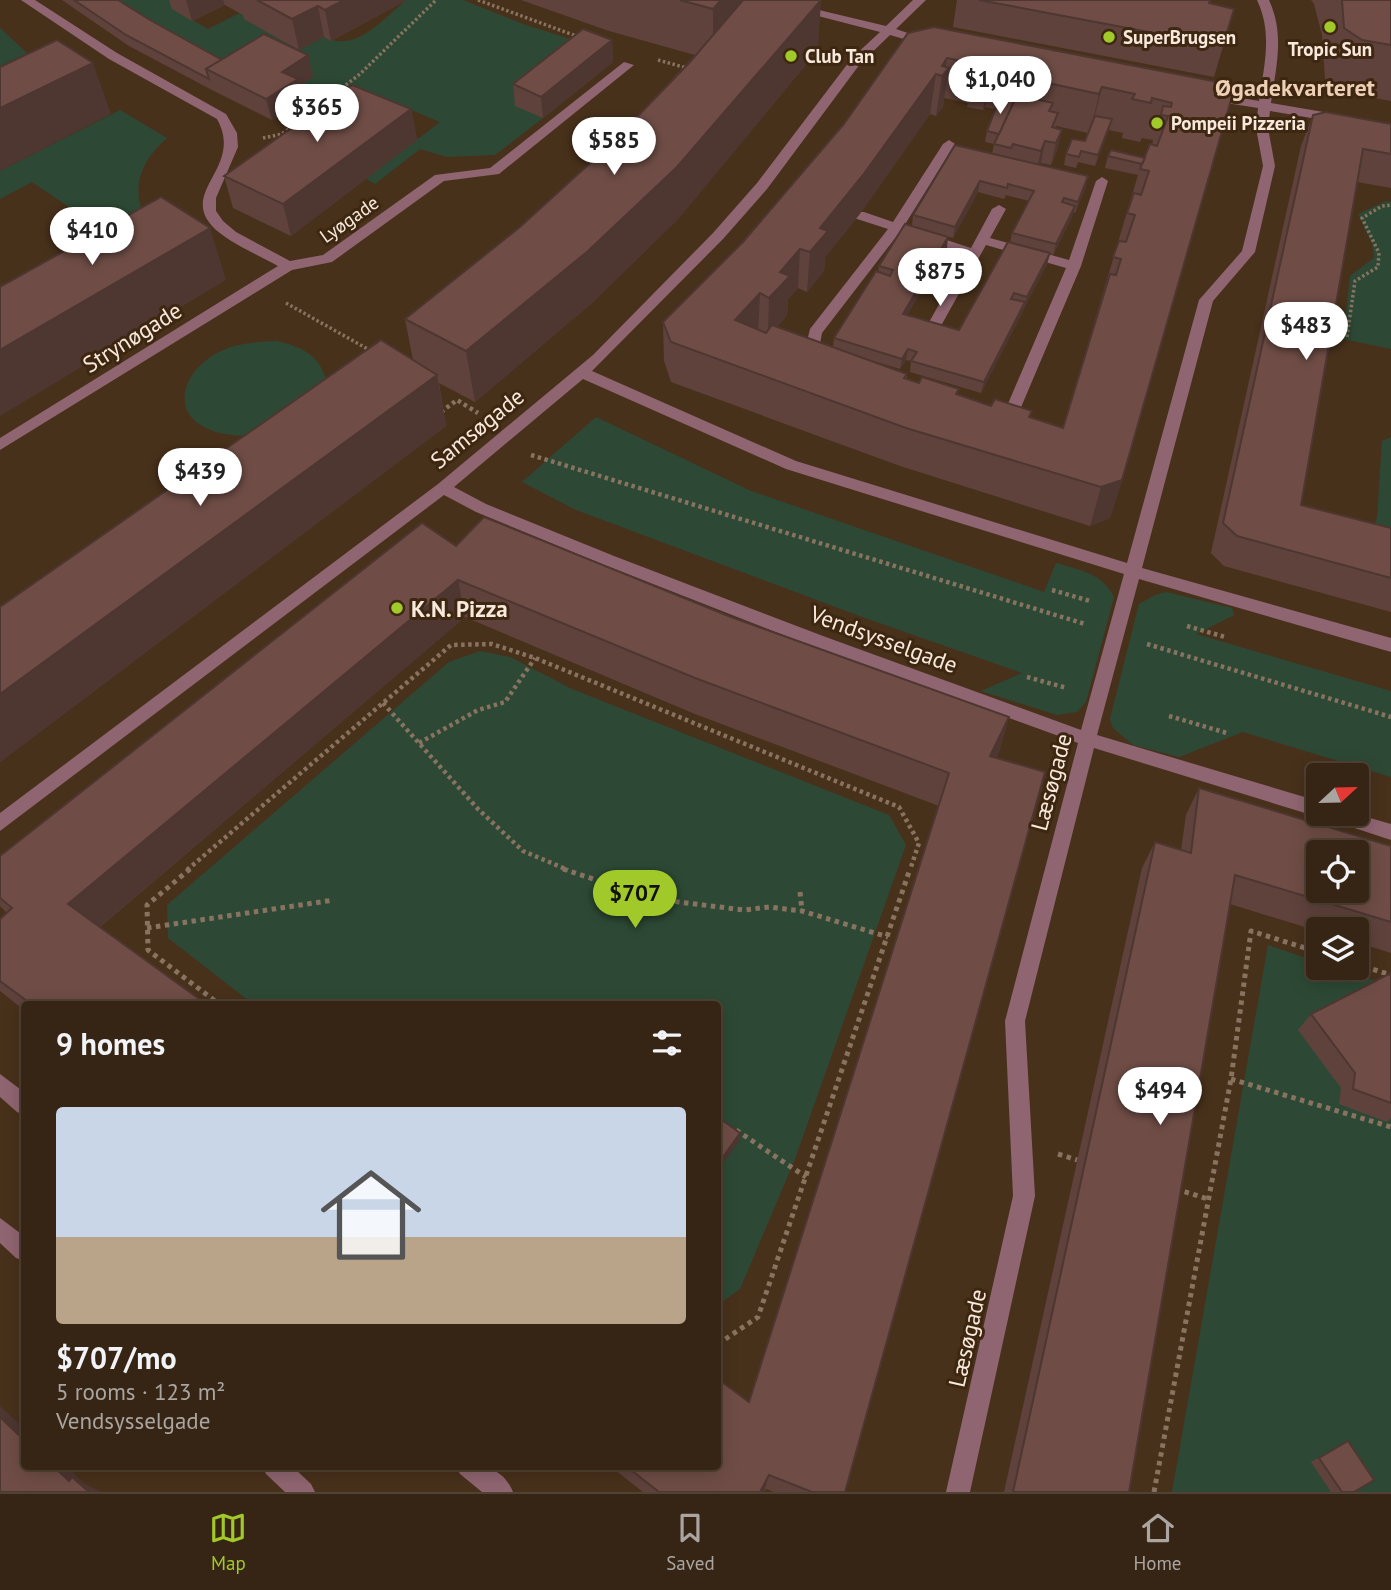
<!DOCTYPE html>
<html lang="en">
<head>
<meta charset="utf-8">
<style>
  :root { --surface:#362514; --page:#413122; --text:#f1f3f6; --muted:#aaa5a0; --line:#504234; --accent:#a1c929 }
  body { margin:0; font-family:"PT Sans",sans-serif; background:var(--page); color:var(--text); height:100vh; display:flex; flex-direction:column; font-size:26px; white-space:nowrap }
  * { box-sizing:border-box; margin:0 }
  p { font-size:23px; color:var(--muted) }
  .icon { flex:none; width:38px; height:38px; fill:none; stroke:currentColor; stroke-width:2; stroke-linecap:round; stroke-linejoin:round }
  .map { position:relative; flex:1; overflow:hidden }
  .sheet { position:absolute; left:21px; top:1001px; width:700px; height:469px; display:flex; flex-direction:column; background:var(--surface); border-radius:7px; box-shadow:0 4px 18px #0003,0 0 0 2px var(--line) }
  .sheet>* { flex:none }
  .needle { width:46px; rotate:68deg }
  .tools { position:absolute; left:1306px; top:763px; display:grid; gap:14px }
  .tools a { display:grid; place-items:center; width:63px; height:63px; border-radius:7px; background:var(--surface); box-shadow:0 4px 18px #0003,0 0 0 2px var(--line); font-size:35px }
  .price { position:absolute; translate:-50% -60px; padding:0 16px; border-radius:24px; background:#fff; color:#222; font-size:23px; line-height:46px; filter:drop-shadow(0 2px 4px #0008) }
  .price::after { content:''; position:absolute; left:50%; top:42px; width:21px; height:16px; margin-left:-10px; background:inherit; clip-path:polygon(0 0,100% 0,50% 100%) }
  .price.active { background:var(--accent); color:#111 }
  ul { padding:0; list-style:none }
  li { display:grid; align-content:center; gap:14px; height:371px; padding:0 35px }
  li span { display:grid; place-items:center; height:217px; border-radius:7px; color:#555 }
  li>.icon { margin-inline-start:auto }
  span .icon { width:126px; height:126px; fill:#fffc; stroke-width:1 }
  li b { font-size:30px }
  h2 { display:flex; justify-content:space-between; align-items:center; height:84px; padding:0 35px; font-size:30px }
  .menu { display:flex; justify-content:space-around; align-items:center; height:98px; border-top:2px solid var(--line); background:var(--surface); font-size:19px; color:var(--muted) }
  .menu a { display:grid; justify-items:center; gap:4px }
  .menu .active { color:var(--accent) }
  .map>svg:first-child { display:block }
  .green { fill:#2d4935 }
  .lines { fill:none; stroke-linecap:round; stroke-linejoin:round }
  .path-far2 { stroke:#877360; stroke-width:3.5; stroke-dasharray:2.5 2.5; stroke-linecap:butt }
  .path-far1 { stroke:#877360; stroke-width:4.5; stroke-dasharray:3.5 3.5; stroke-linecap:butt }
  .path { stroke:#877360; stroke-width:5; stroke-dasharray:4.5 4.5; stroke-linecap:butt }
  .service { fill:#8f6571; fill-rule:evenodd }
  .minor { fill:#8f6571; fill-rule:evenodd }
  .tertiary { fill:#8f6571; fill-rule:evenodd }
  .wall { fill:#5f423c; fill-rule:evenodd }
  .shaded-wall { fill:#4e3631 }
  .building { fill:#6f4d46; stroke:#4e3631; stroke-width:2; fill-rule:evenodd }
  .poi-dot { fill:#a1c929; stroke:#3e2711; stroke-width:2.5 }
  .labels { text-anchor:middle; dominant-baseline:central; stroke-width:6; stroke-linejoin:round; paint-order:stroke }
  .far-poi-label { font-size:19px; font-weight:bold; fill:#f8e9dc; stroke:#3e2711; text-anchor:start }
  .far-street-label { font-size:19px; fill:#f8e9dc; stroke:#3e2711 }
  .street-label { font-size:23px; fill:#f8e9dc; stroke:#3e2711 }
  .poi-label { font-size:23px; font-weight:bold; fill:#f8e9dc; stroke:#3e2711; text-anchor:start }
  .far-district-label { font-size:24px; font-weight:bold; fill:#eed0b6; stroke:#3e2711 }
</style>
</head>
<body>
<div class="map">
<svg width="1391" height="1492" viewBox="0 0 1391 1492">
  <rect width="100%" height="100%" fill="#48311b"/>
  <g class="green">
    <path d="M104,0h87l-18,9 35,20 32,-16 59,37 25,-13c32,16 58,-17 80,-35l-1,-2h60l60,24 66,21 -73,60 27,13 -48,37 -48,2 -27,-8 -45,35 -9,-5 74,-57 -55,-23 -59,41 -50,-22 26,-17 -15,-8 25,-16 -77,-1z"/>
    <path d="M0,28l27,25 -27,13z"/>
    <path d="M120,110l47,28c-23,20 -36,45 -24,75l-19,31 -92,-62 -32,17v-28z"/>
    <path d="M1386,201l5,1v147l-48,-10 7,-63 24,-18 -2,-15 -14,-29z"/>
    <path d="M277,341c24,6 42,13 49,39l-81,56c-14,-1 -28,-2 -41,-9 -35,-19 -17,-57 10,-72 19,-12 41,-13 63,-14z"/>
    <path d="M596,417l155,74 293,101 12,-29c24,7 46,10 58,34l-28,105 -9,10 -20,3 -76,-24 41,-18 -157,-55 -289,-108 -54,-28z"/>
    <path d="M1391,437v99l-17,-11 3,-7 5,-77z"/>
    <path d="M1166,592l66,16 2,7 -38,19 195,57v86l-148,-45 -64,25 -46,-12 -20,-17 -3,-9 29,-115 16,-9z"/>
    <path d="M480,651l30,6 62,32 317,126 17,30 -111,314 -55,130 -22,16v-301h-465l-85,-66 -1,-33 282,-243z"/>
    <path d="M1268,945l50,17v6h19l54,18v506h-219z"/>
  </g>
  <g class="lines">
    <g class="path-far2">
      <path d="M478,0l101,37"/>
      <path d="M658,60l29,8"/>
      <path d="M263,138l19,-4 78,-60 76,-74"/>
      <path d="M286,303l87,49"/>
      <path d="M1347,337l8,-56 23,-14 1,-14 -17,-35 20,-12 9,-1"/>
    </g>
    <g class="path-far1">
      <path d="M441,412l16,-12 21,13"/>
      <path d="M531,455l554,169"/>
      <path d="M1052,590l38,11"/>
      <path d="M1187,626l38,11"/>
      <path d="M1147,644l244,73"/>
      <path d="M1027,677l40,11"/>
      <path d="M383,703l95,106 45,42 45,19"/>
      <path d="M1169,716l58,17"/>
      <path d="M419,743l59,-33 27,-8 30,-44"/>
      <path d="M187,870l264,-225 41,-1 43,14 364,149 20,36 -9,27"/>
    </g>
    <g class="path">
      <path d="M190,869l-43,36 1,45 71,54"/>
      <path d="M563,869l91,30 90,11 25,-3 33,4 86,26"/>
      <path d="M800,892l2,19"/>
      <path d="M147,928l187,-28"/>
      <path d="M1356,964l35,11"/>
      <path d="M1231,1079l160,48"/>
      <path d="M736,1130l70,47"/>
      <path d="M1058,1154l19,6"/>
      <path d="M1176,1189l32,10"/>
      <path d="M718,1344l40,-27 152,-448"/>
      <path d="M1154,1492l77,-413 20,-148 67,21"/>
    </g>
    <path class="service" d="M949,140l6,4 -51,82 67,22 21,-39 7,-4 7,4 -16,29 79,22 27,-79 6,-4 6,4 -27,85 -62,146 -7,5 -19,-5 -2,-4 7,-5 9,3 59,-138 -80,-23 -44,79 -7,5 -7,-5 38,-68 -67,-23 -77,100 -2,11 11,14 -2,3h-10l-13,-16 4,-16 78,-100 -34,-11v-6h10l29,10 50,-78z"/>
    <g class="minor">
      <path d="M21,0h14l82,53 109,61 11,19 1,14 -22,51v13l7,10 13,11 54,29 33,-6 112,-80 55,-7 134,-106 10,3 -135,109 -55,7 -112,81 -40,8 -292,180v-12l278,-172c-20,-11 -44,-21 -62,-36 -41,-38 29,-61 1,-111l-108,-60z"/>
      <path d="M756,0h21l109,26 27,-26h13l-30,29 38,13 -6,4 -38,-11 -30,29 -93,125 -44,50 -131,132 204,90 331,102 72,-263 43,-49 21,-85 -7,-38 2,-20 -51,-8 -6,-4 6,-4 52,9c5,-36 14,-67 -2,-101h12c16,35 7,66 2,103l70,12 6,4 -6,4 -71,-12 -2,17 7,38 -20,86 -42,49 -71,267 249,70v14l-252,-73 -42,156 221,66v13h38l35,10v16l-64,-21 -3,-5 -6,3 -224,-69 -69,273 10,175 -65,296h-24l67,-296 -8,-175 73,-278 -267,-97 -209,-82 -126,-52 -32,-17 -444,336v-18l438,-329 155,-129 120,-122 44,-50 95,-125 28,-26zM583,379l203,90 338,105 -43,156 -258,-94 -209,-80 -128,-52 -32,-17z"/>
    </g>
    <g class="tertiary">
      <path d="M0,1074l24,18v23l-7,-3 -17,-15z"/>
      <path d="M0,1218l24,18v25l-8,-3 -16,-15z"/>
      <path d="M262,1466h30l19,18 4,8h-30l-19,-18z"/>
      <path d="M456,1466c25,0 46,-1 57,26h-31l-22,-18z"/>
    </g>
  </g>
  <g class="wall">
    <path d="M62,0h56l32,20 72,40 86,-5 5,22 -14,9 4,15 -31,19 -60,-30 -83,-44z"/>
    <path d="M169,0h236v1l-74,40 -7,-4 -25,13 -55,-31 -1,-4 -18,-10 -33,16 -20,-12z"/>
    <path d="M521,0h220v3l77,47 -140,169 -86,84 -117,99 -36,-19 7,43 -446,336v-155l413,-247 -8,-41 115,-92 90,-82 85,-90 -86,-24z"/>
    <path d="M957,0h254l-1,4 24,5 -20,68 -261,-50z"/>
    <path d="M1311,0h80v101l-49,-9 -17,-13 -3,-44 -8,-31z"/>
    <path d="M908,33l315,50 -101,397 -12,38 -20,8 -190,-60 -229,-84 -7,-21 -1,-39 80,-80 101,-118zM944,98l24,5 -1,4 16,3 2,-3 11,2 -9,22 -2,11 9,2 -2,10 -79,61 -1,11 -33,40 -1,6 -44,66 -1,9 -56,-20 10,-12 1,-16 10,-11 9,4 17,-21 1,-14 34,-42 71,-101 6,2 7,-9zM1056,126l32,7 -3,8 -19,13 -2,11 12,3 2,-6 17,4 14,-36 14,3 -1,5 18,4 2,-4 11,2 -1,5 -7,13 -37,-2 -3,12 33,7 -75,253 -33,-10 2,-7 -41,-5 -33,-11 -51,-16v-5l-37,-14 30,9 6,-9 5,1 -1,11 71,21 41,-80 2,-5 23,-44 3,-10 3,1 19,-38 1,-5 2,1 11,-26 -46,-22 1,-2 10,2 6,-14 5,-21 -7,-2zM978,192l26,7 2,-4 23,6 -17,32 -2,10 -51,87 -52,-15 40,-67 -23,-18 29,8z"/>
    <path d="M612,40l1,22 -70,56 -28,-12 -2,-22z"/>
    <path d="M411,109l6,31 -126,96 -58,-28 -9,-32z"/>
    <path d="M1313,115l78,9v64l-34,-6 -56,323 90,23v84l-167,-46 -13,-13 90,-407z"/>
    <path d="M456,546l275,71 278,100 -10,35 -3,6 -151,734h-71l-8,-3 -2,3h-121l-33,-26h108l31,-64 190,-596 -244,-92 -230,-97 -365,310 106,77h-182v6l-24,-19v-72l7,-6 -7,-7v-50z"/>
    <path d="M1199,788l192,58v107l-35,-11v-13h-38v2l-88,-27 -101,588h-125l138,-624 13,-26 26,8 5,-35z"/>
    <path d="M1391,976v142l-4,4 -48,-18 2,-16 -43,-58 13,-16z"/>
    <path d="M1348,1441l6,51h-23l-20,-30z"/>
  </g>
  <g class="shaded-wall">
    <path d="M186,0h37l2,5 -33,16z"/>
    <path d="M344,0h61v1l-74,40 -6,-31z"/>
    <path d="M721,0h20l-1,27 -27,33v-51z"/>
    <path d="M821,0l-3,50 -140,169 -86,84 -117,99 -9,-51z"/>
    <path d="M318,6l6,31 -25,13 -7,-31z"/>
    <path d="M612,40l1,22 -70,56 -2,-21z"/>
    <path d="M308,55l5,22 -14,9 4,15 -31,19 -6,-21 16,-27z"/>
    <path d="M947,58l-2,15 4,-5 -6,39 -7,9 6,-40v-10z"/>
    <path d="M93,63l18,51 -111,57v-63z"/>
    <path d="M992,67l-7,40 -2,3 7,-40z"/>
    <path d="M936,74l-6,40 -71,101 -34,42 -1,14 -17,21 3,-40 10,-24z"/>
    <path d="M1102,87l-10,40 -2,6 9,-39z"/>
    <path d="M411,109l6,31 -126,96 -8,-32z"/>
    <path d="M1112,119l-3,11 -14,36 3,-11z"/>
    <path d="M1062,130l-5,21 -6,14 5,-22z"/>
    <path d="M1045,141l-4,22 -5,9 5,-21z"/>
    <path d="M1088,176l-2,11 -11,26 3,-11z"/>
    <path d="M980,181l-2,11 -25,46 2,-11z"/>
    <path d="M1075,206l-3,11 -19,38 3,-11z"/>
    <path d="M210,228l16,52 -226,136v-66z"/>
    <path d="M948,237l-1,11 -46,77 2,-11z"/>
    <path d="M800,249l-2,39 -10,11 -1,16 -19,22 1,-39 11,-26z"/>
    <path d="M1050,253l-3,11 -23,44 3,-11z"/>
    <path d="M760,293l-2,40 -23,-13z"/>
    <path d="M1025,302l-3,11 -41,80 3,-11z"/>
    <path d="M908,349l-2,11 -6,9 2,-10z"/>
    <path d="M437,375l9,51 -446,336v-68z"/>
    <path d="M1122,480l-12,38 -20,8 11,-39z"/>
    <path d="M458,580l7,37 -375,318 -22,-31z"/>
    <path d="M1009,717l-10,35 -19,38 10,-34z"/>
    <path d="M740,1133v7l-22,30v-6z"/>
    <path d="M0,1406l24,22v12l-24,-23z"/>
    <path d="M53,1466h13l18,17 17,9h-12l-20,-11z"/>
    <path d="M769,1475l-5,17h-4z"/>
  </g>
  <g class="building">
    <path d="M74,0h44l32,20 72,40 -16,9 3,10 -83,-44z"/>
    <path d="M257,0h87l-19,10 -7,-4 -26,13z"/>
    <path d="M680,0h41l-8,9z"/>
    <path d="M743,0h78l-144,167 -89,84 -122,100 -61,-32 115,-92 90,-82 80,-83z"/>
    <path d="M979,0h231l-1,3 25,6 -11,37z"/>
    <path d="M1342,0h49v45l-29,-5 -18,-12z"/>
    <path d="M934,27l289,56 10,10 -111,387 -21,7 -195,-59 -235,-86 -8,-20 80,-80 101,-118 64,-91zM947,58l28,6 -1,3 16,3 2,-3 31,6 -3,4 79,17 3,-7 33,7 -3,5 19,4 1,-5 20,5 -1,4 -8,-1 -2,9 7,1 -11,30 -7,-2 -10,25 9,2 -8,24 -7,-2 -7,20 8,2 -9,27 -7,-1 -6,16 8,2 -5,16 -6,-1 -47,154 -34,-11 3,-6 -37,-12 -4,7 -35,-12 3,-5 -37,-12 -3,6 -15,-5 3,-4 -135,-49 -6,8 -31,-13 25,-27 9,5 21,-22 -10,-4 20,-23 10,3 18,-21 -8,-3 43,-53 73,-101 6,2 7,-8 -7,-2z"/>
    <path d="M583,29l29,11 -71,57 -28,-13z"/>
    <path d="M264,34l44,21 -26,17 16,7 -32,20 -60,-30z"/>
    <path d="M57,40l36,23 -93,45v-41z"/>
    <path d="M352,85l59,24 -128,95 -59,-28z"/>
    <path d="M1017,95l36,8 -4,8 9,2 -6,14 10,3 -6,13 -11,-2 -4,10 -28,-7 -2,4 -17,-4z"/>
    <path d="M1000,98l14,3 -15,33 -12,-3z"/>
    <path d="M1326,112l65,12v30l-28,-5 -62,356 90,23v50l-154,-42 -14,-13 90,-408z"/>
    <path d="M1095,116l17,3 -14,36 -17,-4 -2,6 -13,-3 6,-15 13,2z"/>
    <path d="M955,145l133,31 -10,26 -14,-4 -2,4 13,4 -19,38 -44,-11 22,-42 -26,-7 -1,4 -27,-7 -25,46 -42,-12z"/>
    <path d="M1111,150l34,8 -3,6 -34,-8z"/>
    <path d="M161,197l49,31 -210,122v-63z"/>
    <path d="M905,224l43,13 -45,77 56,16 49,-88 42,11 -23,44 -13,-4 -3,6 14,3 -41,80 -73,-21 6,-9 -9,-3 -6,10 -68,-21 42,-67 14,5 3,-6 -14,-4z"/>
    <path d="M381,340l56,35 -437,319v-87z"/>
    <path d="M484,517l247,100 278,100 -19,39 55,16 -200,720h-33l-43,-17 -9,17h-101l-33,-26h92v-87l31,23 200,-629 -254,-95 -237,-98 -390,324 138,100h-175l-31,-23v-62l12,-11 -12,-10v-42l422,-333 34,23z"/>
    <path d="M1199,788l192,58v76l-156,-47 -106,617h-116l142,-650 36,11zM1318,852h38v39h-38z"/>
    <path d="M1389,974l2,2v127l-38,-14 2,-16 -44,-59z"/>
    <path d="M718,1117l22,16 -22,31z"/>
    <path d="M0,1417l24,23v26h29l16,15 3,-4 17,15h-89z"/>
    <path d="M1348,1441l26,39 -20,12h-12l-23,-34z"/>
  </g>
  <g class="poi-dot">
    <circle cx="1330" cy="27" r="7"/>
    <circle cx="1109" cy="37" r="7"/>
    <circle cx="791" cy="56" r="7"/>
    <circle cx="1157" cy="123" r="7"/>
    <circle cx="397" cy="608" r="7"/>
  </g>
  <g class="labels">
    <g class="far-poi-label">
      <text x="1123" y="37">SuperBrugsen</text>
      <text x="1330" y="49" text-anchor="middle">Tropic Sun</text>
      <text x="805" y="56">Club Tan</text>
      <text x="1171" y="123">Pompeii Pizzeria</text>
    </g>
    <g class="far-street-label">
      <text transform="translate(349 219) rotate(-35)">Lyøgade</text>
    </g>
    <g class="street-label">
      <text transform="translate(132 337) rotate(-32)">Strynøgade</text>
      <text transform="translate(477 428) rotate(-39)">Samsøgade</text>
      <text transform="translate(884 639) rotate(20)">Vendsysselgade</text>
      <text transform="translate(1051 782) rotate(-75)">Læsøgade</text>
      <text transform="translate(967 1338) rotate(-77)">Læsøgade</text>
    </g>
    <g class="poi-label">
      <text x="411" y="608">K.N. Pizza</text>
    </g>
    <g class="far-district-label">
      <text x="1295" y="87">Øgadekvarteret</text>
    </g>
  </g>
</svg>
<div class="tools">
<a><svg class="needle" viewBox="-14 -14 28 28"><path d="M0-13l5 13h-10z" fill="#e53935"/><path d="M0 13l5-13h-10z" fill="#aaa5a0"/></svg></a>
<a><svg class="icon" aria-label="locate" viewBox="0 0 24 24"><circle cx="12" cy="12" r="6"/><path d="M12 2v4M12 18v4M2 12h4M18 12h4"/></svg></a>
<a><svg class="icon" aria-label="layers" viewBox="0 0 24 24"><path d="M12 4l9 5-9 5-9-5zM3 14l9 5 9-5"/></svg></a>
</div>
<b class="price" style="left:1000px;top:116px">$1,040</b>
<b class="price" style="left:317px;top:144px">$365</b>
<b class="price" style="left:614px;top:177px">$585</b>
<b class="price" style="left:92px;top:267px">$410</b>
<b class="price" style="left:940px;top:308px">$875</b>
<b class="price" style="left:1306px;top:362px">$483</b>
<b class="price" style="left:200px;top:508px">$439</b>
<b class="price active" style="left:635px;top:930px">$707</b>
<b class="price" style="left:1160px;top:1127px">$494</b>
<section class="sheet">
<h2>9 homes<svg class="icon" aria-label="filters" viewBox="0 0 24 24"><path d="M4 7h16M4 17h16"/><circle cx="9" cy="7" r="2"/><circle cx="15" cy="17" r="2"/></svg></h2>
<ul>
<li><span style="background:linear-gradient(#c9d6e8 60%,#b9a48a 0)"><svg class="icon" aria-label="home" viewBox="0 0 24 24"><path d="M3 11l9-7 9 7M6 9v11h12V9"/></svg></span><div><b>$707/mo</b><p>5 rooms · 123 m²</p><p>Vendsysselgade</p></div></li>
</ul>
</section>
</div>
<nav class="menu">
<a class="active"><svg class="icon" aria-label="map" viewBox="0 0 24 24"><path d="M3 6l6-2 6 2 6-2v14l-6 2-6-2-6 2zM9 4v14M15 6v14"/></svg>Map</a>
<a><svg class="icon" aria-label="saved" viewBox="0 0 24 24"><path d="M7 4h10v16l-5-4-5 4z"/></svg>Saved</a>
<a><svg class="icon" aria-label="home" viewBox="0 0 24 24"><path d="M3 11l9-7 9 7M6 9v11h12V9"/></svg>Home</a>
</nav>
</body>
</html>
